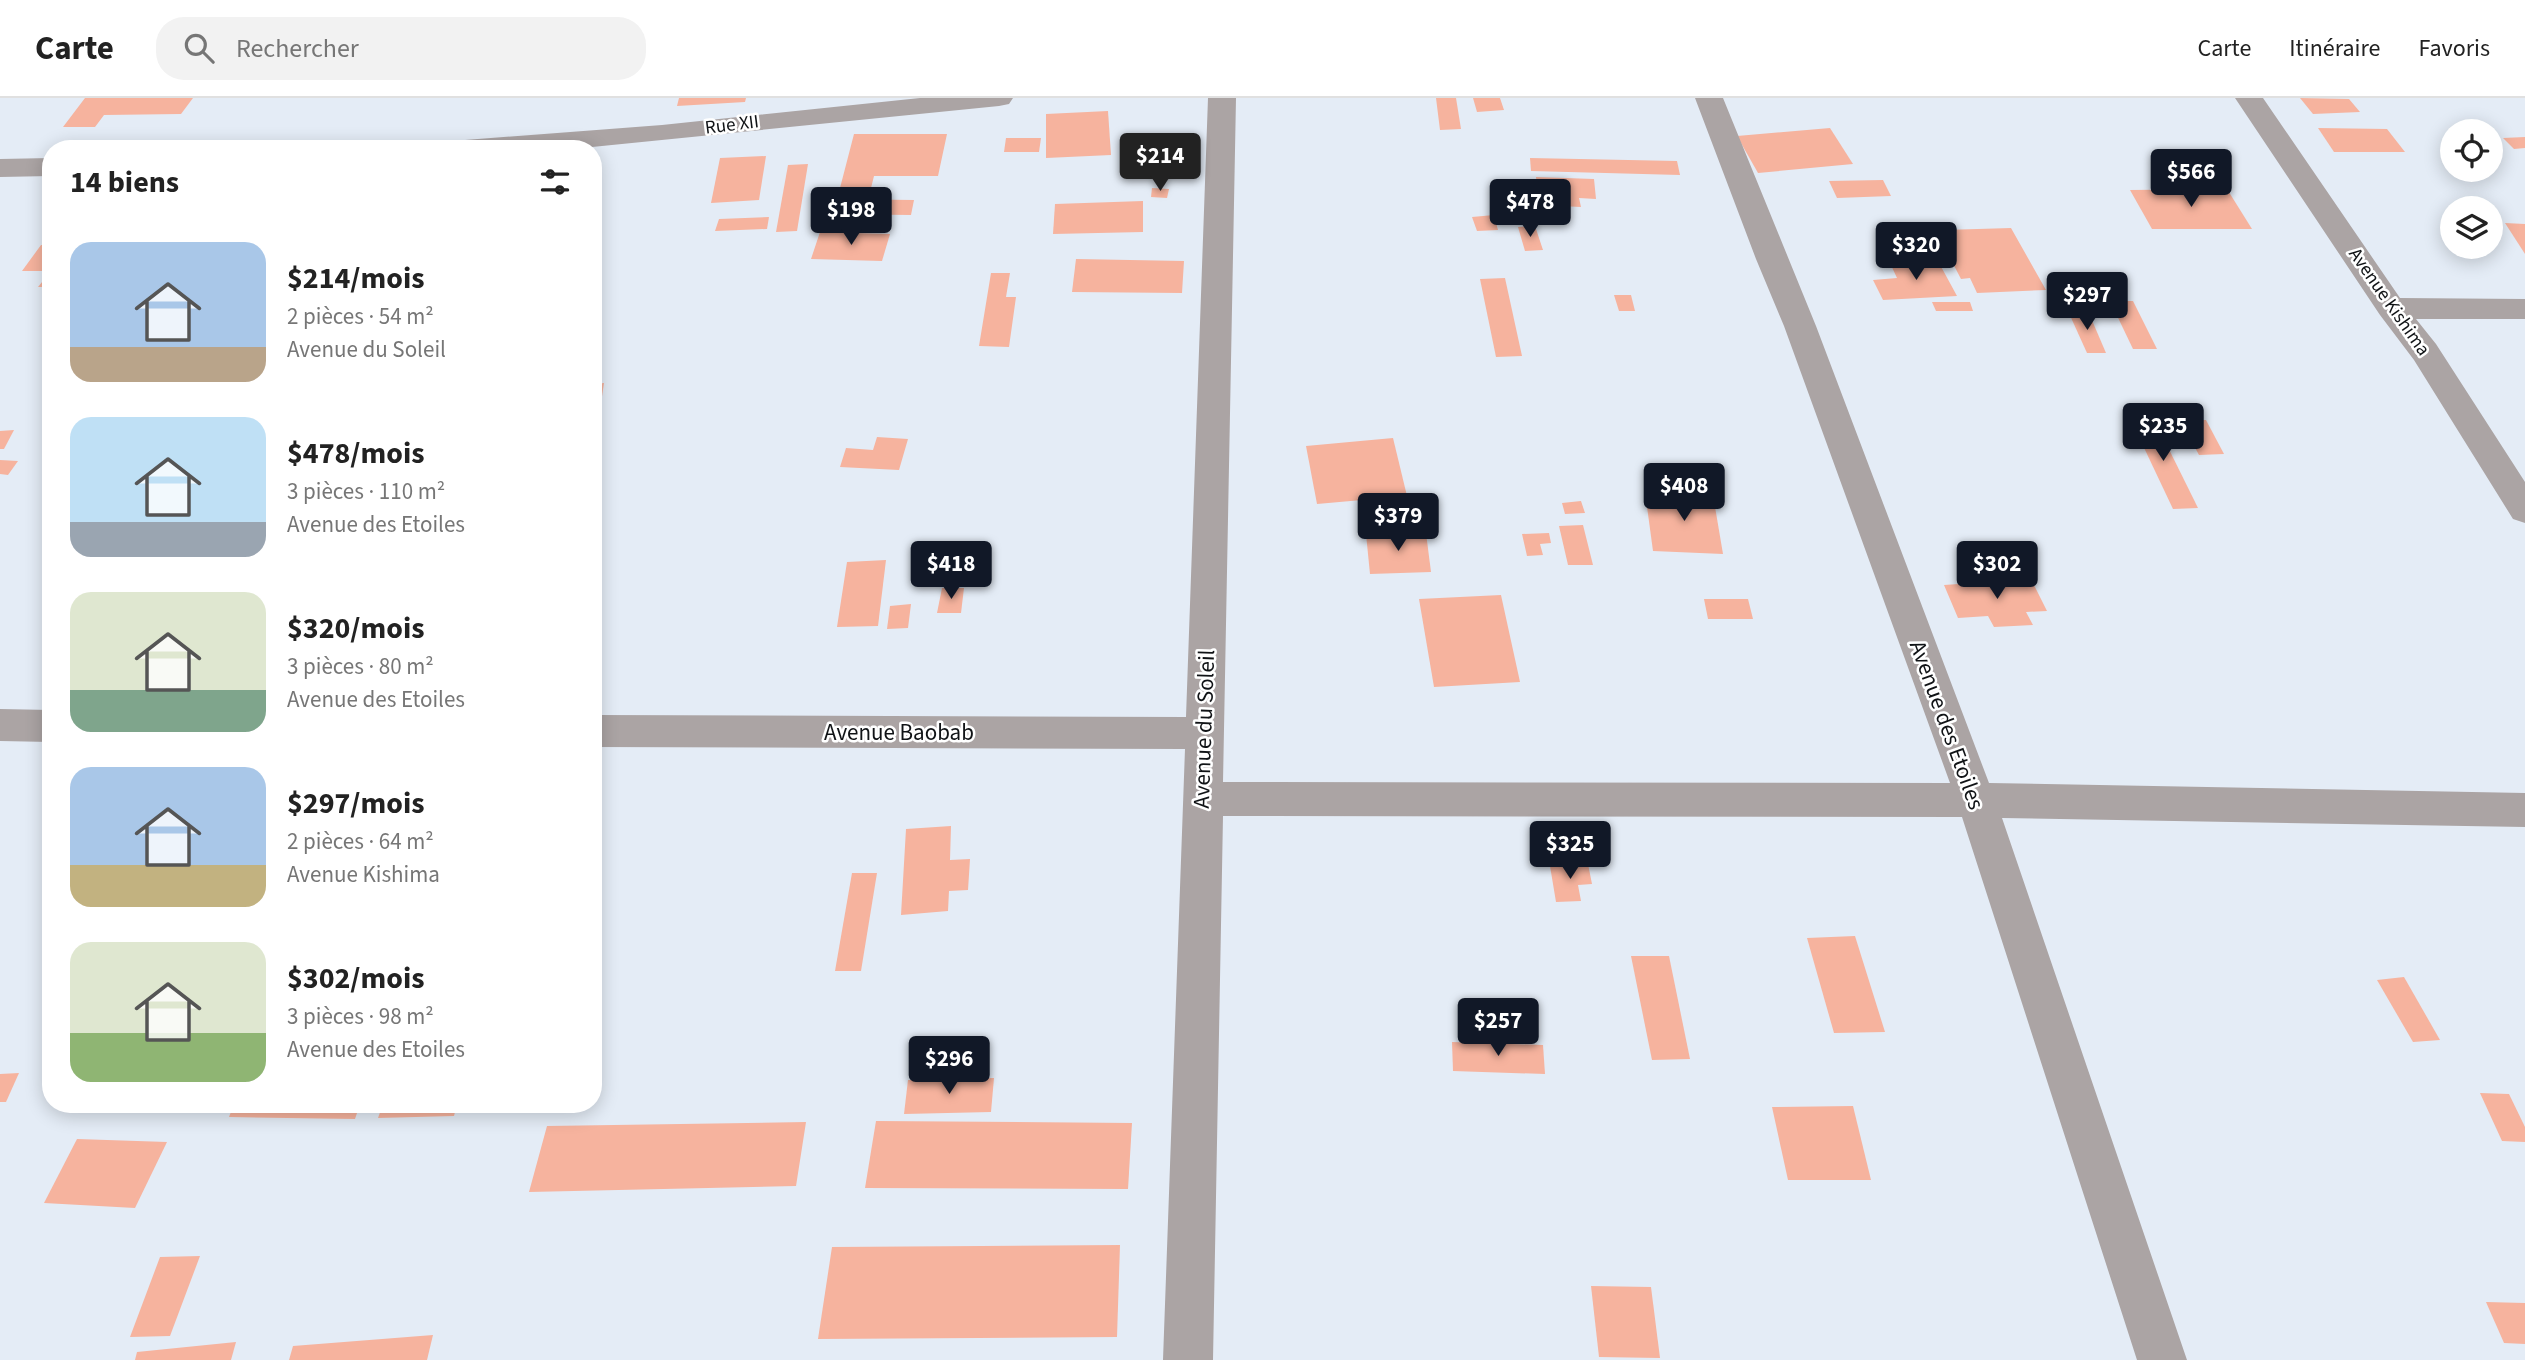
<!DOCTYPE html>
<html lang="fr">
<head>
<meta charset="utf-8">
<style>
  :root { --surface:#fff; --page:#f2f2f2; --text:#222; --muted:#767676; --line:#e0e0e0; --accent:#111827 }
  body { margin:0; font-family:"Source Sans 3",sans-serif; background:var(--page); color:var(--text); height:100vh; display:flex; flex-direction:column; font-size:26px; white-space:nowrap }
  * { box-sizing:border-box; margin:0 }
  p { font-size:23px; color:var(--muted) }
  .icon { flex:none; width:38px; height:38px; fill:none; stroke:currentColor; stroke-width:2; stroke-linecap:round; stroke-linejoin:round }
  .map { position:relative; flex:1; overflow:hidden }
  .sheet { position:absolute; left:42px; top:42px; width:560px; height:973px; display:flex; flex-direction:column; background:var(--surface); border-radius:28px; box-shadow:0 4px 18px #0003 }
  .sheet>* { flex:none }
  .buttons { position:absolute; left:2440px; top:21px; display:grid; gap:14px }
  .buttons a { display:grid; place-items:center; width:63px; height:63px; border-radius:50%; background:var(--surface); box-shadow:0 4px 18px #0003; font-size:35px }
  .price { position:absolute; translate:-50% -60px; padding:0 16px; border-radius:7px; background:var(--accent); color:#fff; font-size:23px; line-height:46px; filter:drop-shadow(0 2px 4px #0008) }
  .price::after { content:''; position:absolute; left:50%; top:42px; width:21px; height:16px; margin-left:-10px; background:inherit; clip-path:polygon(0 0,100% 0,50% 100%) }
  .price.current { background:#222; color:#fff }
  ul { padding:0; list-style:none }
  li { display:flex; align-items:center; gap:21px; height:175px; padding:0 28px }
  li span { display:grid; place-items:center; flex:none; width:196px; height:140px; border-radius:21px; color:#555 }
  li>.icon { margin-inline-start:auto }
  span .icon { width:84px; height:84px; fill:#fffc; stroke-width:1 }
  li b { font-size:30px }
  h2 { display:flex; justify-content:space-between; align-items:center; height:84px; padding:0 28px; font-size:30px }
  header { display:flex; align-items:center; gap:42px; box-sizing:border-box; height:98px; padding:0 35px; background:var(--surface); border-bottom:2px solid var(--line) }
  header strong { font-size:33px }
  nav { display:flex; gap:38px; margin-inline-start:auto; font-size:24px }
  .search { width:490px; height:63px; background:var(--page); display:flex; align-items:center; gap:18px; box-sizing:border-box; padding:0 24px; border-radius:28px; color:var(--muted); font-size:26px }
  .map>svg:first-child { display:block }
  .building { fill:#f6b39e }
  .lines { fill:none; stroke-linecap:round; stroke-linejoin:round }
  .minor { fill:#aba4a4; fill-rule:evenodd }
  .labels { text-anchor:middle; dominant-baseline:central; stroke-width:5; stroke-linejoin:round; paint-order:stroke }
  .far-street-label { font-size:19px; fill:#101316; stroke:#fff }
  .street-label { font-size:23px; fill:#101316; stroke:#fff }
</style>
</head>
<body>
<header>
<strong>Carte</strong>
<div class="search"><svg class="icon" aria-label="search" viewBox="0 0 24 24"><circle cx="10" cy="10" r="6"/><path d="M15 15l6 6"/></svg>Rechercher</div>
<nav><a>Carte</a><a>Itinéraire</a><a>Favoris</a></nav>
</header>
<div class="map">
<svg width="2525" height="1262" viewBox="0 0 2525 1262">
  <rect width="100%" height="100%" fill="#e4ecf6"/>
  <g class="building">
    <path d="M85,0h108l-12,16 -77,1 -9,12h-32z"/>
    <path d="M679,0h67l-1,4 -68,4z"/>
    <path d="M1436,0h20l5,31 -21,1z"/>
    <path d="M1473,0h27l4,12 -27,2z"/>
    <path d="M2300,0l49,1 11,13 -47,2z"/>
    <path d="M1108,13l3,44 -65,3v-44z"/>
    <path d="M1830,30l23,36 -95,9 -21,-37z"/>
    <path d="M2318,30l69,1 18,23h-71z"/>
    <path d="M854,36h93l-9,42h-64l-3,12h-31z"/>
    <path d="M2525,39v11l-11,1 -11,-11z"/>
    <path d="M1006,40h35l-2,14h-35z"/>
    <path d="M766,58l-7,44 -48,3 9,-45z"/>
    <path d="M1530,60l147,3 3,14 -149,-4z"/>
    <path d="M808,66l-11,67 -21,1 12,-67z"/>
    <path d="M1536,79l58,2 2,20 -17,-1 2,9 -42,-2z"/>
    <path d="M1883,82l8,16 -54,2 -8,-17z"/>
    <path d="M1152,90l17,1 -2,9 -16,-1z"/>
    <path d="M2227,91l25,40h-100l-22,-39z"/>
    <path d="M828,101l86,1 -3,15 -88,-1z"/>
    <path d="M1143,103v31l-90,2 2,-30z"/>
    <path d="M1494,117l4,15 -21,1 -5,-14z"/>
    <path d="M769,119l-2,12 -52,2 4,-12z"/>
    <path d="M2505,125l20,1v30z"/>
    <path d="M1535,128l8,24 -18,1 -7,-24z"/>
    <path d="M2011,130l35,62 -69,3 -7,-15 -9,1 -13,-25 8,-1 -12,-23z"/>
    <path d="M820,134l70,2 -8,27 -71,-2z"/>
    <path d="M41,147h10v42h-13l13,-16h-29z"/>
    <path d="M1076,161l108,2 -2,32 -110,-1z"/>
    <path d="M1938,163l19,35 -74,4 -10,-20 24,-2 -7,-15z"/>
    <path d="M991,175h19l-4,24h10l-7,50 -30,-1z"/>
    <path d="M1505,180l17,78 -26,1 -16,-78z"/>
    <path d="M1614,197h17l4,16h-16z"/>
    <path d="M2110,203h23l24,48h-24z"/>
    <path d="M1932,204h38l3,9h-37z"/>
    <path d="M2068,213h20l18,42h-19z"/>
    <path d="M604,285l-4,27 -7,1v-27z"/>
    <path d="M2152,317l46,93 -25,1 -44,-93z"/>
    <path d="M2180,322h26l18,34 -25,1z"/>
    <path d="M14,332l-10,19h-4v-18z"/>
    <path d="M877,339l31,2 -9,31 -59,-3 6,-19 27,2z"/>
    <path d="M1393,340l14,58 -90,8 -11,-58z"/>
    <path d="M0,362l18,1 -10,14 -8,-1z"/>
    <path d="M1696,378l2,11h-40l-2,-10z"/>
    <path d="M1645,394l68,3 10,59 -70,-3z"/>
    <path d="M1581,403l4,12 -20,1 -3,-11z"/>
    <path d="M1583,427l10,40h-25l-9,-39z"/>
    <path d="M1426,435l5,39 -61,2 -4,-40z"/>
    <path d="M1549,435l2,10 -11,1 3,11 -16,1 -5,-22z"/>
    <path d="M886,462l-8,66 -41,1 10,-65z"/>
    <path d="M2031,481l16,32 -21,1 7,13 -39,2 -6,-11 -30,2 -14,-33z"/>
    <path d="M942,490h22l-3,25h-24z"/>
    <path d="M1501,497l19,87 -86,5 -15,-88z"/>
    <path d="M1704,501h44l5,20h-45z"/>
    <path d="M911,506l-3,24 -21,1 3,-23z"/>
    <path d="M951,728l-1,34 20,-1 -2,31 -19,1 -1,20 -47,4 5,-86z"/>
    <path d="M1588,766l4,20 -14,1 3,16 -25,1 -6,-36z"/>
    <path d="M852,775h25l-16,98h-26z"/>
    <path d="M1855,838l30,96 -51,1 -27,-95z"/>
    <path d="M1631,858h38l21,103 -38,1z"/>
    <path d="M2404,879l36,63 -27,2 -36,-62z"/>
    <path d="M1452,944l91,3 2,29 -92,-3z"/>
    <path d="M19,975l-13,29h-6v-28z"/>
    <path d="M994,980l-3,34 -87,2 4,-34z"/>
    <path d="M2480,995l29,1 16,33v15l-23,-1z"/>
    <path d="M234,1006h126l-5,15 -126,-2z"/>
    <path d="M383,1006h74l-3,12 -76,2z"/>
    <path d="M1853,1008l18,74h-83l-16,-73z"/>
    <path d="M876,1023l256,2 -4,66 -263,-1z"/>
    <path d="M806,1024l-10,64 -267,6 18,-66z"/>
    <path d="M77,1041l90,3 -32,66 -91,-5z"/>
    <path d="M1120,1147l-3,92 -299,2 14,-92z"/>
    <path d="M200,1158l-30,80 -40,1 30,-80z"/>
    <path d="M1591,1188l60,1 9,71 -61,-1z"/>
    <path d="M2486,1204l39,1v41l-21,-1z"/>
    <path d="M433,1237l-6,25h-138l4,-14z"/>
    <path d="M236,1244l-5,18h-96l2,-8z"/>
  </g>
  <g class="lines">
    <g class="minor">
      <path d="M920,0h93l-4,6 -10,2 -427,43h-121l4,-6 10,-3 197,-15z"/>
      <path d="M1208,0h28l-13,684 727,1 -166,-457 -28,-67 -61,-161h28l93,228 173,457 536,10v34l-523,-9 185,542h-50l-175,-543 -739,-1 -10,544h-50l22,-611 -592,-2v-32l593,2z"/>
      <path d="M2235,0h28l137,200 125,1v20h-109l20,25 89,138v41l-12,-4 -99,-159 -34,-45z"/>
      <path d="M51,60v18l-51,1v-18z"/>
      <path d="M0,611l51,1v32l-51,-1z"/>
    </g>
  </g>
  <g class="labels">
    <g class="far-street-label">
      <text transform="translate(732 27) rotate(-7)">Rue XII</text>
      <text transform="translate(2389 204) rotate(55)">Avenue Kishima</text>
    </g>
    <g class="street-label">
      <text transform="translate(1947 627) rotate(70)">Avenue des Etoiles</text>
      <text transform="translate(1204 631) rotate(-88)">Avenue du Soleil</text>
      <text x="899" y="634">Avenue Baobab</text>
    </g>
  </g>
</svg>
<div class="buttons">
<a><svg class="icon" aria-label="locate" viewBox="0 0 24 24"><circle cx="12" cy="12" r="6"/><path d="M12 2v4M12 18v4M2 12h4M18 12h4"/></svg></a>
<a><svg class="icon" aria-label="layers" viewBox="0 0 24 24"><path d="M12 4l9 5-9 5-9-5zM3 14l9 5 9-5"/></svg></a>
</div>
<b class="price current" style="left:1160px;top:95px">$214</b>
<b class="price" style="left:2191px;top:111px">$566</b>
<b class="price" style="left:1530px;top:141px">$478</b>
<b class="price" style="left:851px;top:149px">$198</b>
<b class="price" style="left:1916px;top:184px">$320</b>
<b class="price" style="left:2087px;top:234px">$297</b>
<b class="price" style="left:2163px;top:365px">$235</b>
<b class="price" style="left:1684px;top:425px">$408</b>
<b class="price" style="left:1398px;top:455px">$379</b>
<b class="price" style="left:951px;top:503px">$418</b>
<b class="price" style="left:1997px;top:503px">$302</b>
<b class="price" style="left:1570px;top:783px">$325</b>
<b class="price" style="left:1498px;top:960px">$257</b>
<b class="price" style="left:949px;top:998px">$296</b>
<section class="sheet">
<h2>14 biens<svg class="icon" aria-label="filters" viewBox="0 0 24 24"><path d="M4 7h16M4 17h16"/><circle cx="9" cy="7" r="2"/><circle cx="15" cy="17" r="2"/></svg></h2>
<ul>
<li><span style="background:linear-gradient(#a9c7e8 75%,#b9a48a 0)"><svg class="icon" aria-label="home" viewBox="0 0 24 24"><path d="M3 11l9-7 9 7M6 9v11h12V9"/></svg></span><div><b>$214/mois</b><p>2 pièces · 54 m²</p><p>Avenue du Soleil</p></div></li>
<li><span style="background:linear-gradient(#bfe0f5 75%,#9aa5b1 0)"><svg class="icon" aria-label="home" viewBox="0 0 24 24"><path d="M3 11l9-7 9 7M6 9v11h12V9"/></svg></span><div><b>$478/mois</b><p>3 pièces · 110 m²</p><p>Avenue des Etoiles</p></div></li>
<li><span style="background:linear-gradient(#dfe7d0 70%,#7fa58c 0)"><svg class="icon" aria-label="home" viewBox="0 0 24 24"><path d="M3 11l9-7 9 7M6 9v11h12V9"/></svg></span><div><b>$320/mois</b><p>3 pièces · 80 m²</p><p>Avenue des Etoiles</p></div></li>
<li><span style="background:linear-gradient(#a9c7e8 70%,#c2b280 0)"><svg class="icon" aria-label="home" viewBox="0 0 24 24"><path d="M3 11l9-7 9 7M6 9v11h12V9"/></svg></span><div><b>$297/mois</b><p>2 pièces · 64 m²</p><p>Avenue Kishima</p></div></li>
<li><span style="background:linear-gradient(#dfe7d0 65%,#8fb573 0)"><svg class="icon" aria-label="home" viewBox="0 0 24 24"><path d="M3 11l9-7 9 7M6 9v11h12V9"/></svg></span><div><b>$302/mois</b><p>3 pièces · 98 m²</p><p>Avenue des Etoiles</p></div></li>
</ul>
</section>
</div>
</body>
</html>
